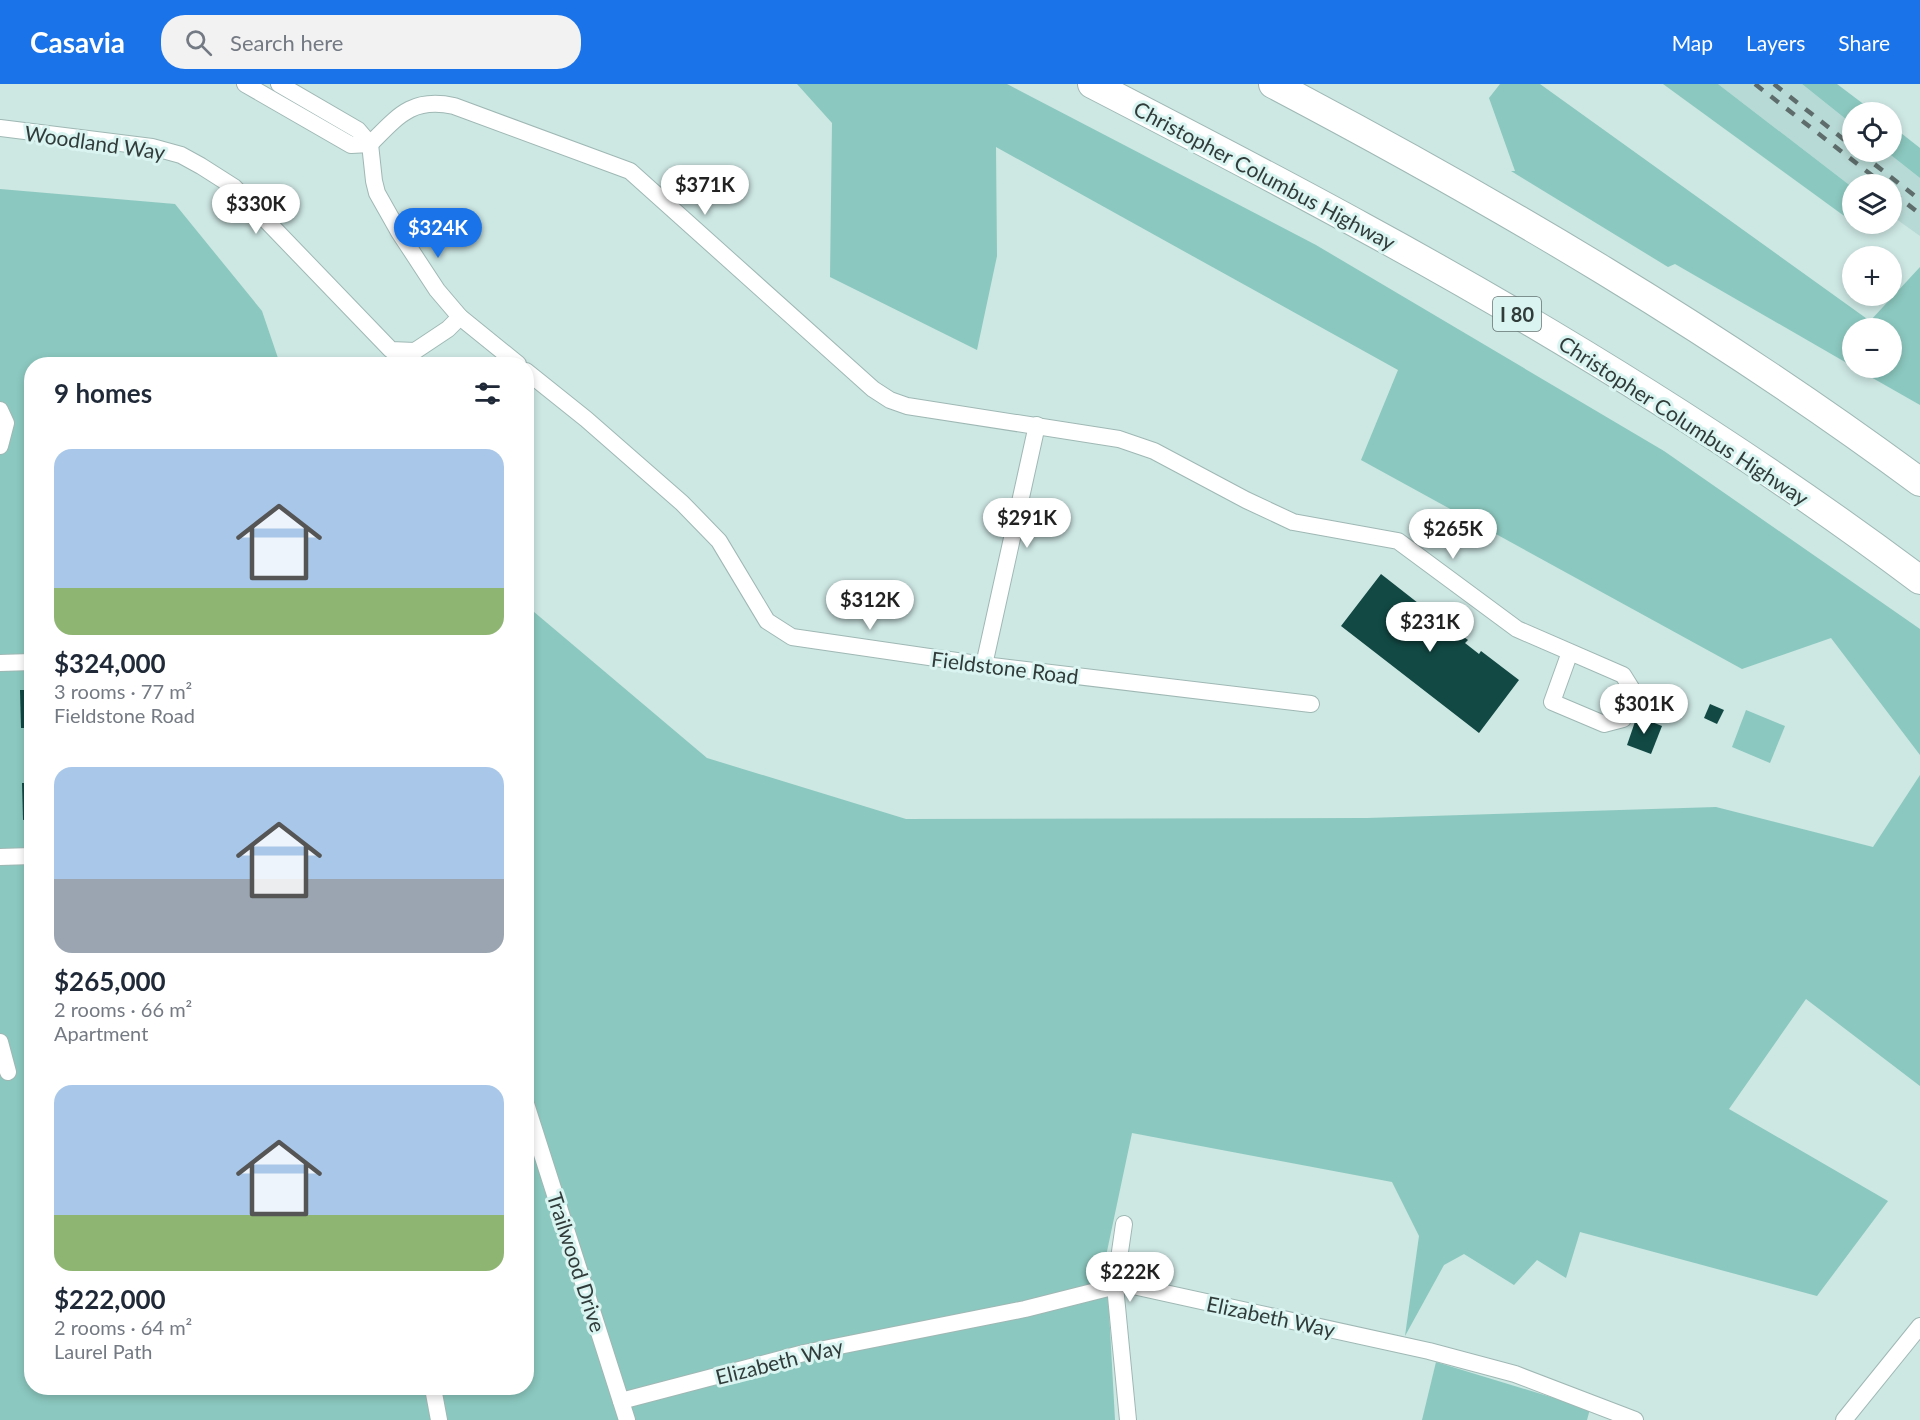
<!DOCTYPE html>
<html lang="en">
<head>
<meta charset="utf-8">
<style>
  :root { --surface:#fff; --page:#f2f2f3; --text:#1f2937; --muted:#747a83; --accent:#1a73e8 }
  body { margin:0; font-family:Lato,sans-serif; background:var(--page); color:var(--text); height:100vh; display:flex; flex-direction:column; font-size:22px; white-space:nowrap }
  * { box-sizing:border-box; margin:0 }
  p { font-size:20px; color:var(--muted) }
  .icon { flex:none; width:33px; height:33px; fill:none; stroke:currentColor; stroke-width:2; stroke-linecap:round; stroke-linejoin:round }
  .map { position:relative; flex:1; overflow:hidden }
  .details { position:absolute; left:24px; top:273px; width:510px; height:1038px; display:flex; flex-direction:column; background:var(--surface); border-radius:24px; box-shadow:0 3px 9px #0003 }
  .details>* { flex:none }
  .buttons { position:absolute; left:1842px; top:18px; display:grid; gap:12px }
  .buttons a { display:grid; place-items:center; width:60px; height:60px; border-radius:50%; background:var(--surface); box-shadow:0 3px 9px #0003; font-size:30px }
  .price { position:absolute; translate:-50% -51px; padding:0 14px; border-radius:21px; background:#fff; color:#222; font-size:20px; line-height:39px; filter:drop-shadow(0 2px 3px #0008) }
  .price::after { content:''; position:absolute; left:50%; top:36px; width:18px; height:14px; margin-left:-9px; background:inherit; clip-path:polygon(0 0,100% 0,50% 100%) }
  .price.on { background:var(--accent); color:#fff }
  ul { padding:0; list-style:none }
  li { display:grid; align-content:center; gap:12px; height:318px; padding:0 30px }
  li span { display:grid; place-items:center; height:186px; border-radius:18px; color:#555 }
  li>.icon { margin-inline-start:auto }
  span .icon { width:108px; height:108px; fill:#fffc; stroke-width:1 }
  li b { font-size:26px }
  h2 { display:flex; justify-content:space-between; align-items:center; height:72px; padding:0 30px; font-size:26px }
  header { display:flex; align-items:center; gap:36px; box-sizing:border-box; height:84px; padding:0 30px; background:var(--accent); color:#fff }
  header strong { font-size:28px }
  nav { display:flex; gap:33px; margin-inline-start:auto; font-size:21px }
  .search { width:420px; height:54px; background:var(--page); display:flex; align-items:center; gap:15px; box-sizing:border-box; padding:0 21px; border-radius:24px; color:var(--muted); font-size:22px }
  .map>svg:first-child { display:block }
  .built { fill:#b8dad6 }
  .green { fill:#8bc8bf }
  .building { fill:#124944 }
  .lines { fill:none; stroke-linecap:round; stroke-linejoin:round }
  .minor-casing { stroke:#9fb8b4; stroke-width:18 }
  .motorway-casing { stroke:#9fb8b4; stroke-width:30 }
  .minor { stroke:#fff; stroke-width:16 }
  .motorway { stroke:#fff; stroke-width:28 }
  .rail { stroke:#5e6d6b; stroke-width:4.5; stroke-dasharray:10 10; stroke-linecap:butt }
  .labels { text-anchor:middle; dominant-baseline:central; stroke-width:6; stroke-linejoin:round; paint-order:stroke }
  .shield { fill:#daf5f1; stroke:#647471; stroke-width:1.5 }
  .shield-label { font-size:20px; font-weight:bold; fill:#313c3a }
  .street-label { font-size:21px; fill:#313c3a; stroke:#daf5f1 }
</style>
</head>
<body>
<header>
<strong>Casavia</strong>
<div class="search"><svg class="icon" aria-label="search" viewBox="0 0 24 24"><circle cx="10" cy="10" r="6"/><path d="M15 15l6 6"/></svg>Search here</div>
<nav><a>Map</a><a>Layers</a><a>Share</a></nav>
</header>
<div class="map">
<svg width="1920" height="1336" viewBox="0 0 1920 1336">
  <rect width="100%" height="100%" fill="#cde7e3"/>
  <path class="built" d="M1718,0h84l50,40v28h35l33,26v58l-28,-20v-32h-40v3z"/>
  <g class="green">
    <path d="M797,0h210l309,161 348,206 256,178v126l-89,-117 -89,31 -381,-209 37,-90 -402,-223 1,109 -20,94 -147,-73 2,-154z"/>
    <path d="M1500,0h40l330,237 50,-54v138l-65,-37h37v-40h-40v38l-177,-102 -7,3 -157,-96h4l-26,-73z"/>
    <path d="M1663,0h55l134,103v26l-5,5z"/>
    <path d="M1802,0h35l37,28h-22v12z"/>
    <path d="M1892,42l28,22v30l-33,-26h5z"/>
    <path d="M0,105l175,15 87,107 18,53h-248v1024h494l1,-782 180,152 199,61 461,-1 349,-11 157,40 47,-72v311l-114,-87 -77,110 159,92 -71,95 -237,-64 -14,46 -29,-18 -23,25 -50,-31 -20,11 -39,71 14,-100 -27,-54 -260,-49 -26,123 9,164h-1115z"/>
    <path d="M1746,626l39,16 -15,37 -38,-16z"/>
    <path d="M1436,1278l154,47 -3,11h-165z"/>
  </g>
  <g class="building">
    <path d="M1381,490l37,29 -2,3 5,4 3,-3 16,12 2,-2 16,13 -1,2 11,8 -3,3 14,11 2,-3 38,29 -40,53 -138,-107z"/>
    <path d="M20,606h12v38h-11z"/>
    <path d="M1710,620l14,6 -7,14 -13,-6z"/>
    <path d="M1637,632l25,10 -11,28 -24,-9z"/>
    <path d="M22,699h10v36l-9,1z"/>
    <path d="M32,819v83h-3l-1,-20h-2l-1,-4v-9h2l2,-9 -3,-40z"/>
  </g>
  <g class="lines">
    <defs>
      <g id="minor">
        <path d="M245,0l106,61 19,-1"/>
        <path d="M279,0l79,46 12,14"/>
        <path d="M0,44l152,19 29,8 20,11 33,21 157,163 24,1 33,-22 12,-12"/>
        <path d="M370,60c28,-28 42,-47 84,-38l176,65 243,218 17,11 17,6 212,33 35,12 92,49 47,22 105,19 119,88 106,46 10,16 -10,28 -19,5 -52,-22 18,-50"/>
        <path d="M370,60l4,37 3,12 22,39 38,58 23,27 58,47"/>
        <path d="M526,287l60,48 96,84 37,38 48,80 25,16 192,28 327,39"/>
        <path d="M0,326l6,13 -6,23"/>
        <path d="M0,579l32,-1"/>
        <path d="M984,581l53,-240"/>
        <path d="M0,773l32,-1"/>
        <path d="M0,958l8,30"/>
        <path d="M526,1020l101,316"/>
        <path d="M1124,1140l-9,62 13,134"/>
        <path d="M433,1304l6,32"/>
        <path d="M621,1317l183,-48 221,-44 99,-25 305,67 86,23 120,46"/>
        <path d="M1844,1336l76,-94"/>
      </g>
      <g id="motorway">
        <path d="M1092,0c91,47 182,94 271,143 193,105 381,221 557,353"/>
        <path d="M1273,0c224,118 443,247 647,398"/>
      </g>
    </defs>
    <use href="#minor" class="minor-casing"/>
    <use href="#motorway" class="motorway-casing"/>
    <use href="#minor" class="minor"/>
    <use href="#motorway" class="motorway"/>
    <g class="rail">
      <path d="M1755,0l128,100"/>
      <path d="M1774,0l78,62"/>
      <path d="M1859,68l61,48"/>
      <path d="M1892,108l28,22"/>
    </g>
  </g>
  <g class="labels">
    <rect class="shield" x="1493" y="213" width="48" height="34" rx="4.5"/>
    <g class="shield-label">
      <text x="1517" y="230">I 80</text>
    </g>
    <g class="street-label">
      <text transform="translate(95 58) rotate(8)">Woodland Way</text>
      <text transform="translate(1265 91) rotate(28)">Christopher Columbus Highway</text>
      <text transform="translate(1684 336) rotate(33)">Christopher Columbus Highway</text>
      <text transform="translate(1005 583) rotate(7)">Fieldstone Road</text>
      <text transform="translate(577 1178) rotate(72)">Trailwood Drive</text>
      <text transform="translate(1271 1232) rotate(12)">Elizabeth Way</text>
      <text transform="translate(779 1277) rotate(-14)">Elizabeth Way</text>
    </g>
  </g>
</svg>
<div class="buttons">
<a><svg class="icon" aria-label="locate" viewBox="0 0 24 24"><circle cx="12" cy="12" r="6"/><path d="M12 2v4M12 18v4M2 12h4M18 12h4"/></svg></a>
<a><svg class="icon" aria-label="layers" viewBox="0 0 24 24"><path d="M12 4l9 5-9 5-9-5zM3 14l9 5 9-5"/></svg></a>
<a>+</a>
<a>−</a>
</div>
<b class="price" style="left:705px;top:132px">$371K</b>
<b class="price" style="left:256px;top:151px">$330K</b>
<b class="price on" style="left:438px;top:175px">$324K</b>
<b class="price" style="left:1027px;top:465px">$291K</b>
<b class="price" style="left:1453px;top:476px">$265K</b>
<b class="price" style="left:870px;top:547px">$312K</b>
<b class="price" style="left:1430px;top:569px">$231K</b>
<b class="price" style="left:1644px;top:651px">$301K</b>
<b class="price" style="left:1130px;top:1219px">$222K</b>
<section class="details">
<h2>9 homes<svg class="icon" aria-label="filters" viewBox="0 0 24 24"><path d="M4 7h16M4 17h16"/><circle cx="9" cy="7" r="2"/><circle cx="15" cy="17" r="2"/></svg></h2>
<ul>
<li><span style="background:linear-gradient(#a9c7e8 75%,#8fb573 0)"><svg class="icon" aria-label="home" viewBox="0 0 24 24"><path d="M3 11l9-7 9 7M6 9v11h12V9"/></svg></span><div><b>$324,000</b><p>3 rooms · 77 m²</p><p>Fieldstone Road</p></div></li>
<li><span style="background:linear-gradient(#a9c7e8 60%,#9aa5b1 0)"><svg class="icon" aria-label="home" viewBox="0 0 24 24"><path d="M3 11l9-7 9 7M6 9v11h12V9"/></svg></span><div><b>$265,000</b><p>2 rooms · 66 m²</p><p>Apartment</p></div></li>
<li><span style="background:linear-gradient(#a9c7e8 70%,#8fb573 0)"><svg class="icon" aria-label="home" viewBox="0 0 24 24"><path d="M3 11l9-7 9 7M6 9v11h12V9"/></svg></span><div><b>$222,000</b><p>2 rooms · 64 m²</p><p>Laurel Path</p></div></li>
</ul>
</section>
</div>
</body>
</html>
